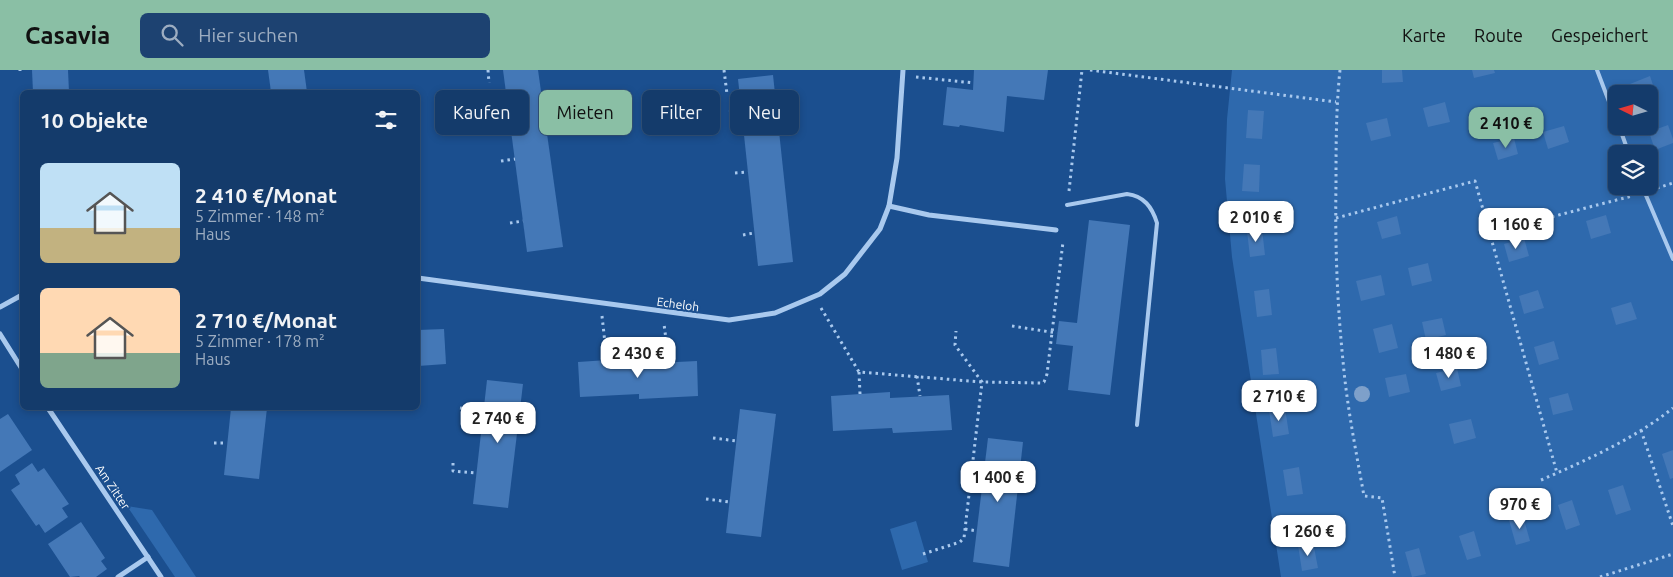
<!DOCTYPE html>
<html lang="de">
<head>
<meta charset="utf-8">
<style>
  :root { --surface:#143b6b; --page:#1d4271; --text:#f1f3f6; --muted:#9dadc1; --line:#33557e; --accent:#8abfa5 }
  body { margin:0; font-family:Ubuntu,sans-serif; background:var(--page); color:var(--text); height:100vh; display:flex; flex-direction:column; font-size:19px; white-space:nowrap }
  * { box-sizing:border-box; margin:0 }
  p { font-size:16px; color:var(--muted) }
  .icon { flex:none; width:28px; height:28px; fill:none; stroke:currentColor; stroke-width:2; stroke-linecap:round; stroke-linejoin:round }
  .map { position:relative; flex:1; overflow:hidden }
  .panel { position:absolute; left:20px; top:20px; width:400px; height:320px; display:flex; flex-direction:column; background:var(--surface); border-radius:8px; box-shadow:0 2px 8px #0003,0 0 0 1px var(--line) }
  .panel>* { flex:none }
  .banner { position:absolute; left:435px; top:20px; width:475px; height:45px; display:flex; gap:10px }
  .needle { width:32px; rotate:275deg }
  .buttons { position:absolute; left:1608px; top:15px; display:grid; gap:10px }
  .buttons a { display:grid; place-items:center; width:50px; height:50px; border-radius:8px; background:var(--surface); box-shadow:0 2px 8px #0003,0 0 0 1px var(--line); font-size:25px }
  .price { position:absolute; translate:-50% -42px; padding:0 11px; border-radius:10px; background:#fff; color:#222; font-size:16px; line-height:32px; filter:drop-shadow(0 1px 2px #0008) }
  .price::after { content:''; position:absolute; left:50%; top:30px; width:15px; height:11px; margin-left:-8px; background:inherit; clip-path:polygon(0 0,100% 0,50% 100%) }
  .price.on { background:var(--accent); color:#111 }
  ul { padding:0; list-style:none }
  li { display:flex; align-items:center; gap:15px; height:125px; padding:0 20px }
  li span { display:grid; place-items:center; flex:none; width:140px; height:100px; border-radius:8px; color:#555 }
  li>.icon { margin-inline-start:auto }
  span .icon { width:60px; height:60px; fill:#fffc; stroke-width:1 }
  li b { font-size:21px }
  h2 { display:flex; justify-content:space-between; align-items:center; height:60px; padding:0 20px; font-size:21px }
  .chip { padding:0 18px; border-radius:8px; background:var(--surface); box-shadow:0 2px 8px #0003,0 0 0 1px var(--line); font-size:18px; line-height:45px }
  .chip.on { background:var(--accent); color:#111 }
  header { display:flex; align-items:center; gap:30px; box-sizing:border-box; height:70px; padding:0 25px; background:var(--accent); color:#111 }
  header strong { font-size:24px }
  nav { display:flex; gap:28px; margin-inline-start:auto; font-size:18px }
  .search { width:350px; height:45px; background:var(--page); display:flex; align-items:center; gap:12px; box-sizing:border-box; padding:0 18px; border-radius:8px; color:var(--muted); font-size:19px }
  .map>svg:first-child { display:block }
  .green { fill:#2e69ad; fill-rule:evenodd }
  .building { fill:#4478b7 }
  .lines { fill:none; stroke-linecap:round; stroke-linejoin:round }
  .path { stroke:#a9c9ee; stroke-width:3; stroke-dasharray:2.5 4; stroke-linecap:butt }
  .lane { stroke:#a9c9ee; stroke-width:4 }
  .street { stroke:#a9c9ee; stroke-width:5 }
  .tree { fill:#7ea0ca }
  .labels { text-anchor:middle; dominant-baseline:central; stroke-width:4; stroke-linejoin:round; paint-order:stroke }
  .street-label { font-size:12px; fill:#fff; stroke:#1b4f8f }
</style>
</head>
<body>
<header>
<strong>Casavia</strong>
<div class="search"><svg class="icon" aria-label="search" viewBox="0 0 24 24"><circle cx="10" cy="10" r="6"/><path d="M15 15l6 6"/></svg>Hier suchen</div>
<nav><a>Karte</a><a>Route</a><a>Gespeichert</a></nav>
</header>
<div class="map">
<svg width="1673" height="507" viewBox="0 0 1673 507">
  <rect width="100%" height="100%" fill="#1b4f8f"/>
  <g class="green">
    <path d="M1232,0h441v507h-392l-49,-320 -7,-78 2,-60zM1616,24h33v32h-33zM1616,84h33v32h-33z"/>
    <path d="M127,436l25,4 44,67h-21z"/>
    <path d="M916,451l12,41 -26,8 -12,-41z"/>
  </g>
  <g class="building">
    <path d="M32,0h36l1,22h-36z"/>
    <path d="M268,0h36l3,22h-36z"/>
    <path d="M503,0h35l25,177 -36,5z"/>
    <path d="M974,0h74l-4,30 -37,-4 -3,36 -44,-7 -1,2 -16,-2 4,-38 26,3z"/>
    <path d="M1382,0h20l1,12 -21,1z"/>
    <path d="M1472,0h22l1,3 -21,5z"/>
    <path d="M773,5l20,187 -35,4 -20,-187z"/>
    <path d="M1650,6l6,18 -7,3v-3h-15l-4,-10z"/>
    <path d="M1445,32l5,20 -22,5 -5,-19z"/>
    <path d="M1248,40l16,1 -2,28 -16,-1z"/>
    <path d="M1387,48l4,18 -20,5 -5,-18z"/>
    <path d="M1668,55l5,14v4l-18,7 -6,-18z"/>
    <path d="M1564,56l5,16 -21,7 -5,-17z"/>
    <path d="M1514,68l4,16 -20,6 -5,-17z"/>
    <path d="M1244,94l16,1 -1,27 -17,-1z"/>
    <path d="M1606,145l5,18 -20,6 -5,-18z"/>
    <path d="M1397,146l4,18 -19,5 -5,-17z"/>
    <path d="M1089,150l41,5 -20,170 -42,-5 5,-44 -17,-2 3,-23 18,2z"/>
    <path d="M1262,159l3,26 -15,2 -3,-26z"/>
    <path d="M1524,168l5,18 -20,6 -5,-18z"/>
    <path d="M1428,193l4,18 -20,5 -4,-18z"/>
    <path d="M1381,205l4,20 -24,6 -5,-20z"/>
    <path d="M1269,219l3,26 -15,2 -3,-26z"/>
    <path d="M1538,220l6,18 -20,6 -5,-18z"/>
    <path d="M1631,232l6,17 -21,6 -5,-17z"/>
    <path d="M1442,248l4,17 -20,5 -4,-18z"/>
    <path d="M1392,254l6,24 -19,5 -6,-24z"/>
    <path d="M444,259l2,35 -28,2v-36z"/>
    <path d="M1554,271l5,18 -20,6 -5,-18z"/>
    <path d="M1276,278l3,26 -16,1 -2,-25z"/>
    <path d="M637,288v6l60,-3 1,35 -59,3v-5l-59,3 -2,-35z"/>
    <path d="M1457,298l4,18 -20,5 -5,-18z"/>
    <path d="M1406,304l4,18 -21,5 -4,-19z"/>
    <path d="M487,310l36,4 -15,124 -35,-4z"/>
    <path d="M890,322v6l59,-3 3,35 -59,3 -1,-5 -59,3 -2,-35z"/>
    <path d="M1568,323l5,17 -20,5 -4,-17z"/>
    <path d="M231,338h36l-8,71 -35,-4z"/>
    <path d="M1285,338l4,26 -16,3 -4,-27z"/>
    <path d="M740,339l36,5 -15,123 -35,-4z"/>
    <path d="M8,344l24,36 -32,22v-53z"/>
    <path d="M1471,349l5,19 -22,6 -5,-20z"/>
    <path d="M988,368l35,4 -14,125 -36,-5z"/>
    <path d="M1673,380v28l-3,1 -8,-25z"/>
    <path d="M32,393l6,9 6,-4 25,36 -7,4 6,9 -23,16 -6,-9 -3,2 -25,-36 9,-6 -5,-9z"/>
    <path d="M1299,397l4,27 -16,2 -4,-26z"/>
    <path d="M1623,415l8,25 -15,5 -8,-25z"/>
    <path d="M1572,430l8,25 -14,5 -8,-25z"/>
    <path d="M1523,446l7,25 -14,4 -7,-25z"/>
    <path d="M81,452l24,36 -4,3 6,8 -11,8h-16l-1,-1 -9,1 -22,-33z"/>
    <path d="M1474,461l7,25 -14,4 -8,-24z"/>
    <path d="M1313,472l5,26 -16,3 -4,-26z"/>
    <path d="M1419,478l7,26 -14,3 -7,-25z"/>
  </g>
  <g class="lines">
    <g class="path">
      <path d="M488,0l1,13"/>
      <path d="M724,0l3,24"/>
      <path d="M1090,0l246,32"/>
      <path d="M1340,0c-4,38 -4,76 -4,114 -1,59 1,118 7,177 4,46 13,90 21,135l18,2 13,79"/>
      <path d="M20,1v-1"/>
      <path d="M916,7l58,6"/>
      <path d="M492,30l15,-2"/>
      <path d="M729,42l12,-1"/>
      <path d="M501,91l14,-2"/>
      <path d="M735,103l13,-1"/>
      <path d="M1657,118l16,-5"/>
      <path d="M1069,121l13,-121"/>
      <path d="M1336,148l139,-37 82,292"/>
      <path d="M510,153l13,-2"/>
      <path d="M1489,163l143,-37"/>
      <path d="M743,165l11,-2"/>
      <path d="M821,238l38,64 123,10 59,1 3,-1 3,-8 16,-132"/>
      <path d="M602,246l4,36 35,-1v5l27,-1 -4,-31"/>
      <path d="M1012,256l45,7"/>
      <path d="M606,282l1,8"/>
      <path d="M668,285v7"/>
      <path d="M859,302l1,22"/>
      <path d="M917,306l3,20"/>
      <path d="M460,338l24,3"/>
      <path d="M1641,360l32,96"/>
      <path d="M713,368l24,3"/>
      <path d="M214,373h13"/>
      <path d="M453,393v8l23,2"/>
      <path d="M972,400l12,1"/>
      <path d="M1541,410c46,-20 93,-41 132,-72"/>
      <path d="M706,429l24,3"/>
      <path d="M965,459l12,2"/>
      <path d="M923,484l37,-12 4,-4 18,-156 -27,-37 1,-14"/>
      <path d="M1600,507l73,-23"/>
    </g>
    <g class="lane">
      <path d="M1597,0l19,50"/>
      <path d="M1619,56l10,28"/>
      <path d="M1642,116l31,73"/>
      <path d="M1067,135l60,-11c17,2 25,13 30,29l-20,202"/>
    </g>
    <g class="street">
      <path d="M889,136l40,9 127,15"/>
      <path d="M418,208l311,42 46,-7 45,-19 25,-20 35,-45 9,-23 8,-48 6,-88"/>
      <path d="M0,237l22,-12"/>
      <path d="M0,264l22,35"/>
      <path d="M48,338l113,169"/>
      <path d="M118,507l30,-20"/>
    </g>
  </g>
  <circle class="tree" cx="1362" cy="324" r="8"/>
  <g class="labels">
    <g class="street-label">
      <text transform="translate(678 234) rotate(8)">Echeloh</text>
      <text transform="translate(113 417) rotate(56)">Am Zitter</text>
    </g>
  </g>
</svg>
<div class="buttons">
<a><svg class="needle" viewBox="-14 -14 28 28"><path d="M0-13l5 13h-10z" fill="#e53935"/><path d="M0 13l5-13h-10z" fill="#9dadc1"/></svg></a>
<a><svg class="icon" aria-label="layers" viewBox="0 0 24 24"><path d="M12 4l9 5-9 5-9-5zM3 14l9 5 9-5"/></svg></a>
</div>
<b class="price on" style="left:1506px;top:79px">2 410 €</b>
<b class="price" style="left:1256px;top:173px">2 010 €</b>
<b class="price" style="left:1516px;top:180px">1 160 €</b>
<b class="price" style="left:638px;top:309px">2 430 €</b>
<b class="price" style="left:1449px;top:309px">1 480 €</b>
<b class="price" style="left:1279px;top:352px">2 710 €</b>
<b class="price" style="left:498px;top:374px">2 740 €</b>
<b class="price" style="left:998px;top:433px">1 400 €</b>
<b class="price" style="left:1520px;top:460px">970 €</b>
<b class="price" style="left:1308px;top:487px">1 260 €</b>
<div class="banner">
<a class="chip">Kaufen</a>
<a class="chip on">Mieten</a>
<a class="chip">Filter</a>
<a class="chip">Neu</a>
</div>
<section class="panel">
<h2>10 Objekte<svg class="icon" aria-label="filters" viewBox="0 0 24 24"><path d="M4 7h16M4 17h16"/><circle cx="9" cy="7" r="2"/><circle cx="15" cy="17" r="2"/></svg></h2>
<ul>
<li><span style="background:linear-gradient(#bfe0f5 65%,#c2b280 0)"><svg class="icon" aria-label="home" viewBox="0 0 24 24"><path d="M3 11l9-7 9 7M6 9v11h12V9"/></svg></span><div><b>2 410 €/Monat</b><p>5 Zimmer · 148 m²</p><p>Haus</p></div></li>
<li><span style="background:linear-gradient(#ffd9b3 65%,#7fa58c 0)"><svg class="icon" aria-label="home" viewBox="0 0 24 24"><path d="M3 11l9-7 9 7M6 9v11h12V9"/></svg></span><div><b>2 710 €/Monat</b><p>5 Zimmer · 178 m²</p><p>Haus</p></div></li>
</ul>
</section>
</div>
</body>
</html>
